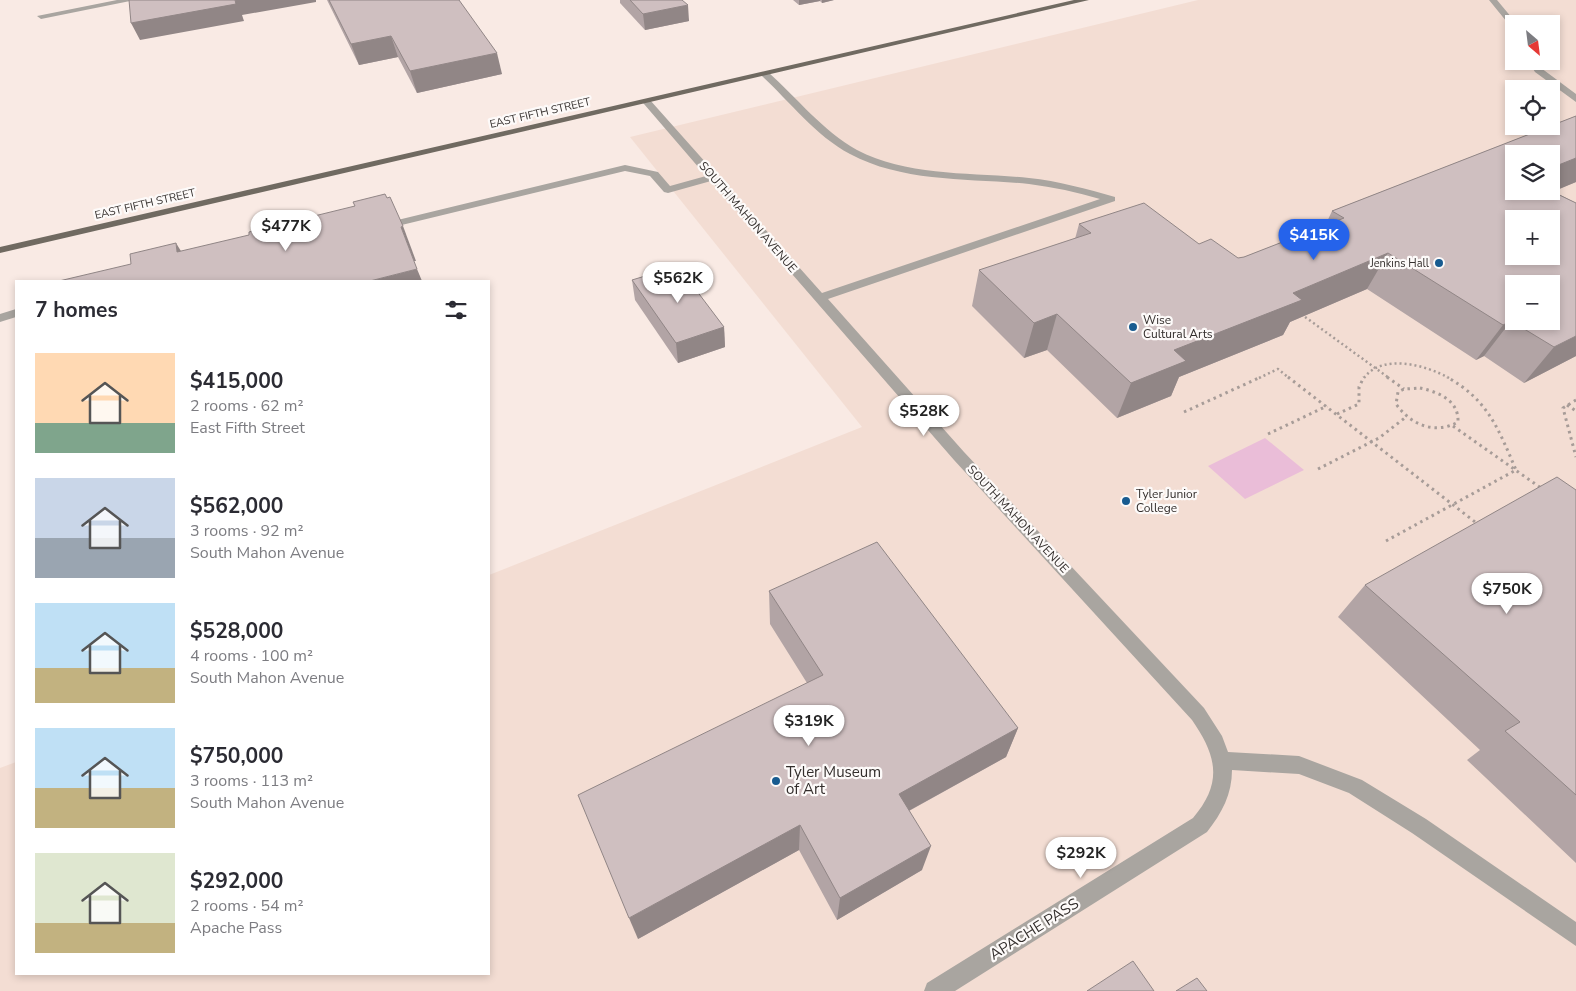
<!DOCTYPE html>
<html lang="en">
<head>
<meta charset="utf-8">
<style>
  :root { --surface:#fff; --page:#f7f7f7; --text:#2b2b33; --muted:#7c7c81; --accent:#2563eb }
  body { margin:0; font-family:"Nunito Sans",sans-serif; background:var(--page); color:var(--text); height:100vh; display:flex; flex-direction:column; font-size:19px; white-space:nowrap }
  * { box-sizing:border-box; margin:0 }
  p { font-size:16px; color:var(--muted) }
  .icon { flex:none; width:28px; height:28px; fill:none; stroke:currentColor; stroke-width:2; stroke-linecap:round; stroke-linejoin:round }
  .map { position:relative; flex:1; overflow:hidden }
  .drawer { position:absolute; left:15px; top:280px; width:475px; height:695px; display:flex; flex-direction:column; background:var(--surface); border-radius:0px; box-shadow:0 2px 8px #0003 }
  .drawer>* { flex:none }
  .needle { width:32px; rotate:152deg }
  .fabs { position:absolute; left:1505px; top:15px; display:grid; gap:10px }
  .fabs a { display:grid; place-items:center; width:55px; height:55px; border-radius:0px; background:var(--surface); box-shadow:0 2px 8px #0003; font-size:25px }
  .price { position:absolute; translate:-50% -42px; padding:0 11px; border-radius:18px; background:#fff; color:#222; font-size:16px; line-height:32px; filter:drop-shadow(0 1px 2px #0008) }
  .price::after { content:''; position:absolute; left:50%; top:30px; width:15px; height:11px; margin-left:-8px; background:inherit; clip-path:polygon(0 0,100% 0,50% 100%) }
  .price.current { background:var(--accent); color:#fff }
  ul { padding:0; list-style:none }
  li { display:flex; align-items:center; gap:15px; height:125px; padding:0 20px }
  li span { display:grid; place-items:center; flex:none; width:140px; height:100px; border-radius:0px; color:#555 }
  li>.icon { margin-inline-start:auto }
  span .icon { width:60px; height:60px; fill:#fffc; stroke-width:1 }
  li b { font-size:21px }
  h2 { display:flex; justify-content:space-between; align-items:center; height:60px; padding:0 20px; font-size:21px }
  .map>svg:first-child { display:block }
  .built { fill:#f3ddd3; fill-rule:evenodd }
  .water { fill:#eabdd8 }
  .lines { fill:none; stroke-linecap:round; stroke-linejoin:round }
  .path-far1 { stroke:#a79c98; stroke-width:2.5; stroke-dasharray:2 3; stroke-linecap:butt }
  .path { stroke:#a79c98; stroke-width:3; stroke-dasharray:2.5 4; stroke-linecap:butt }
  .minor { fill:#a9a5a0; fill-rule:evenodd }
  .major { fill:#706a61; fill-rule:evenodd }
  .wall { fill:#b2a4a5 }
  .shaded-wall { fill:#918686 }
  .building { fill:#cfbfc0; stroke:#918686; fill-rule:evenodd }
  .poi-dot { fill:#185b90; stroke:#fdfaf9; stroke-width:2 }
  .labels { text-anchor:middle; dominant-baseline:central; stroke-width:4.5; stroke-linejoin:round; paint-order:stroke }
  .far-street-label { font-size:11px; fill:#332e2c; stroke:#fdfaf9 }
  .far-poi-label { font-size:11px; fill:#332e2c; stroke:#fdfaf9; text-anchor:end }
  .street-label { font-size:12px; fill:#332e2c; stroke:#fdfaf9 }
  .poi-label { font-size:12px; fill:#332e2c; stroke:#fdfaf9; text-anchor:start }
  .near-poi-label { font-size:15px; fill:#332e2c; stroke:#fdfaf9; text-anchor:start }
  .near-street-label { font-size:15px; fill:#332e2c; stroke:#fdfaf9 }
</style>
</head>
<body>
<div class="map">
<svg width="1576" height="991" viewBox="0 0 1576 991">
  <rect width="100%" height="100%" fill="#f9eae4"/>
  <path class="built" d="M1198,0h378v991h-1576v-223l16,-6v212h473v-399l373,-148 -232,-290zM1514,24h37v37h-37zM1514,89h37v37h-37zM1514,154h37v37h-37zM1514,219h37v37h-37zM1514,284h37v37h-37z"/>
  <path class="water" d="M1265,438l39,32 -59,29 -37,-33z"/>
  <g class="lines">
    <g class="path-far1">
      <path d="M1301,314l88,64"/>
      <path d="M1259,378l19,-9 11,9"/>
      <path d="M1364,378c18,-25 62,-13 85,0"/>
    </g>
    <g class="path">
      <path d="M1288,377l191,148"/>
      <path d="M1387,377l17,12"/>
      <path d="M1420,388c18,4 39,12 38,34 -23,13 -47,3 -62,-18l2,-12 6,-3z"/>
      <path d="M1576,400l-13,8 13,49"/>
      <path d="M1567,405l9,6"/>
      <path d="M1184,412l77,-35"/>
      <path d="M1337,414l22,-10v-17l5,-10"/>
      <path d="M1453,426l88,62"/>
      <path d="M1268,434l59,-28"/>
      <path d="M1318,469l61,-31 27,-21"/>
      <path d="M1386,541l130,-71c-18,-42 -28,-70 -69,-93"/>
    </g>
    <g class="minor">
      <path d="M117,0h18l-94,19 -4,-3z"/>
      <path d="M1489,0h8l20,24h-3v4l-3,-1z"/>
      <path d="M1528,61h9l4,7 35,26v8l-41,-30z"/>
      <path d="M762,72h6c29,26 55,59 89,78 52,27 115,22 172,28 29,3 58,11 86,19v4l-287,98 136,153 240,256 18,28 6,16 71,4 63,24 64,39 150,103v24l-164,-113 -63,-40 -50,-19 -67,-4c0,24 -10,43 -25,62l-252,159h-31l3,-8 266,-165c30,-35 24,-62 -1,-98l-238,-260 -243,-279 -43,12 -4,-1 -14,-16 -25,-5 -244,59 -6,-3 2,-2 248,-60 33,7 12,14 36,-10 -62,-72 -2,-2 5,-3 3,1 172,193 278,-94c-23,-7 -47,-12 -71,-15 -59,-6 -125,-1 -179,-30 -34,-18 -60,-52 -88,-78z"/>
      <path d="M16,309v8l-16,5v-8z"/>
    </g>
    <path class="major" d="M1074,0h15l-1089,253v-6z"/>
  </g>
  <g class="wall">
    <path d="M327,0h132l43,74 -85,19 -19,-36 -39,8z"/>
    <path d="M620,0h62l7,21 -44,9 -25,-27z"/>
    <path d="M793,0h41l-12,3 -2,-2 -21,4z"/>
    <path d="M1576,116v66l-23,9 23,12v153l-52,27 -40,-27 -8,4 -109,-71 -77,33 -7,13 -104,42 -8,19 -54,22 -70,-68 -23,8 -52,-52 7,-36 96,-31 4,-15 120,20 39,14 6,-1 81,-31 7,-15z"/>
    <path d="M632,280l92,47 1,20 -47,16 -43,-63z"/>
    <path d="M1576,490v373l-109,-103 13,-10 -142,-133 27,-32z"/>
    <path d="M769,591l249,137 -12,29 -97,54 13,59 -85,50 -38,-70 -161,89 169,-256 -37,-59z"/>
  </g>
  <g class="shaded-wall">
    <path d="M235,0h81v2l-74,13 2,6 -104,19 -9,-17z"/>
    <path d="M799,0h21v1l-21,4z"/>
    <path d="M822,0h12l-12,3z"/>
    <path d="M688,5l1,16 -44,9 -2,-16z"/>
    <path d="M391,36l7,21 -39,8 -8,-21z"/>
    <path d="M497,53l5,21 -85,19 -7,-22z"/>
    <path d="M1576,158v24l-73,31 48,-22v-23z"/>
    <path d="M403,226l13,35h-2l-13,-34z"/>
    <path d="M176,243l21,34 -20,-25z"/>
    <path d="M1388,253l-21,36 -77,33 -7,13 -104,42 -8,19 -54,22 14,-35 43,-33 119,-57z"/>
    <path d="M417,269l5,12h-52z"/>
    <path d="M1057,314l-10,36 -23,8 10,-35z"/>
    <path d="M1511,321l-27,35 -8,4 27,-35z"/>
    <path d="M724,327l1,20 -47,16 -2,-20z"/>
    <path d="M1576,336v20l-52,27 30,-36z"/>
    <path d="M1018,728l-12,29 -114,63 7,-26z"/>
    <path d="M800,825l-1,25 -161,89 -9,-21z"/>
    <path d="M931,846l-9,24 -85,50 3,-22z"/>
  </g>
  <g class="building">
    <path d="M129,0h106l1,4 -105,19z"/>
    <path d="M329,0h130l38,53 -87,18 -19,-35 -40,8z"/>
    <path d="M630,0h52l6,5 -45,9z"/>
    <path d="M1576,116v42l-25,10v-14h-37v37h37l25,12v133l-22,11 -43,-26 -8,4 -115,-72 -95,40 9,7 -128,50 12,11 -55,22 -74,-69 -23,9 -55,-53 112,-37 -12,-9 65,-21 55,41 12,-5 27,19 6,-1 100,-39 -12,-7zM1514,219h37v37h-37zM1514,284h37v37h-37z"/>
    <path d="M385,194l2,4 3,-1 13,29 -2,1 16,42 -47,12h-311l72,-17 -1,-10 46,-11 1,9 72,-17v-3l106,-26 -2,-4z"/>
    <path d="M678,266l46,61 -48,16 -44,-63z"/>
    <path d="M1557,477l19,13v305l-71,-64 15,-9 -155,-137z"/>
    <path d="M877,542l141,186 -119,66 32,52 -91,52 -40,-73 -171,93 -51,-123 245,-120 -54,-84z"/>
    <path d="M1133,961l21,30h-67z"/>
    <path d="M1197,978l10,13h-31z"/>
  </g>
  <g class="poi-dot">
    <circle cx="1439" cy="263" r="5"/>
    <circle cx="1133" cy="327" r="5"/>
    <circle cx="1126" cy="501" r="5"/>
    <circle cx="776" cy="781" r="5"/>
  </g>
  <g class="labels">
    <g class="far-street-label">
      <text transform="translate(540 113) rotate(-13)">EAST FIFTH STREET</text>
      <text transform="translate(145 204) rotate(-13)">EAST FIFTH STREET</text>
    </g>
    <g class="far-poi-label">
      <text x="1429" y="263">Jenkins Hall</text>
    </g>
    <g class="street-label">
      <text transform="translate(748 217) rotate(49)">SOUTH MAHON AVENUE</text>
      <text transform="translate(1018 519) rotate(47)">SOUTH MAHON AVENUE</text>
    </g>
    <g class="poi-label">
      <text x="1143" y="320">Wise<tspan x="1143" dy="14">Cultural Arts</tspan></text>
      <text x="1136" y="494">Tyler Junior<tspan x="1136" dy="14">College</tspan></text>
    </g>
    <g class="near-poi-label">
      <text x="786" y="772">Tyler Museum<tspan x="786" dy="17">of Art</tspan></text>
    </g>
    <g class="near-street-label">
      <text transform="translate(1034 929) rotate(-32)">APACHE PASS</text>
    </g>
  </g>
</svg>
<div class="fabs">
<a><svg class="needle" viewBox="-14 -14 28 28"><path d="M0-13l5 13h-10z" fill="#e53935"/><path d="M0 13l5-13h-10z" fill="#7c7c81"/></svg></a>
<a><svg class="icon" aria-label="locate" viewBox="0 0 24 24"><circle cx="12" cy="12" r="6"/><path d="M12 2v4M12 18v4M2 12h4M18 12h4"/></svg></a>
<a><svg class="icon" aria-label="layers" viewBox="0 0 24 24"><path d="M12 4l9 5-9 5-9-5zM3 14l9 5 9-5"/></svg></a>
<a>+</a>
<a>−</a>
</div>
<b class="price" style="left:286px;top:252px">$477K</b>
<b class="price current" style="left:1314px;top:261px">$415K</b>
<b class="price" style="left:678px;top:304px">$562K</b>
<b class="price" style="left:924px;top:437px">$528K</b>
<b class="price" style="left:1507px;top:615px">$750K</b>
<b class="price" style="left:809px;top:747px">$319K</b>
<b class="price" style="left:1081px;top:879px">$292K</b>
<section class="drawer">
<h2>7 homes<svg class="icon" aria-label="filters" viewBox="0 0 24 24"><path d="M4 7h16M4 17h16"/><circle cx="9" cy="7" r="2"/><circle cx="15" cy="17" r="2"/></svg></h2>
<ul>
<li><span style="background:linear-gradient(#ffd9b3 70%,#7fa58c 0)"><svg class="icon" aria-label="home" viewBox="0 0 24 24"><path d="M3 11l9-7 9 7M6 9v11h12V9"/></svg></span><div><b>$415,000</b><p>2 rooms · 62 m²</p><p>East Fifth Street</p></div></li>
<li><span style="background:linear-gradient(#c9d6e8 60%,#9aa5b1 0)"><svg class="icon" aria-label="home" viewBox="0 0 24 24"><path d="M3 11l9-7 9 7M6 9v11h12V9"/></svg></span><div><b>$562,000</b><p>3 rooms · 92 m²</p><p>South Mahon Avenue</p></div></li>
<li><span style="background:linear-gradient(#bfe0f5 65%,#c2b280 0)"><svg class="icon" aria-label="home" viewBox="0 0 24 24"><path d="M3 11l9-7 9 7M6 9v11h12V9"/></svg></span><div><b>$528,000</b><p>4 rooms · 100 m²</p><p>South Mahon Avenue</p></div></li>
<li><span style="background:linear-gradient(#bfe0f5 60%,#c2b280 0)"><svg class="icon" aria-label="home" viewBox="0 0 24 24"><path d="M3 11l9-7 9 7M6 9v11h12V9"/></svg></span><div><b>$750,000</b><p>3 rooms · 113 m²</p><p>South Mahon Avenue</p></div></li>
<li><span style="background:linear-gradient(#dfe7d0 70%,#c2b280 0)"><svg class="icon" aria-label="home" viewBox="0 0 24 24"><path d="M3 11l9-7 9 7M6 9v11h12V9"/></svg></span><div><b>$292,000</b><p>2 rooms · 54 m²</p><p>Apache Pass</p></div></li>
</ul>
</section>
</div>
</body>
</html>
